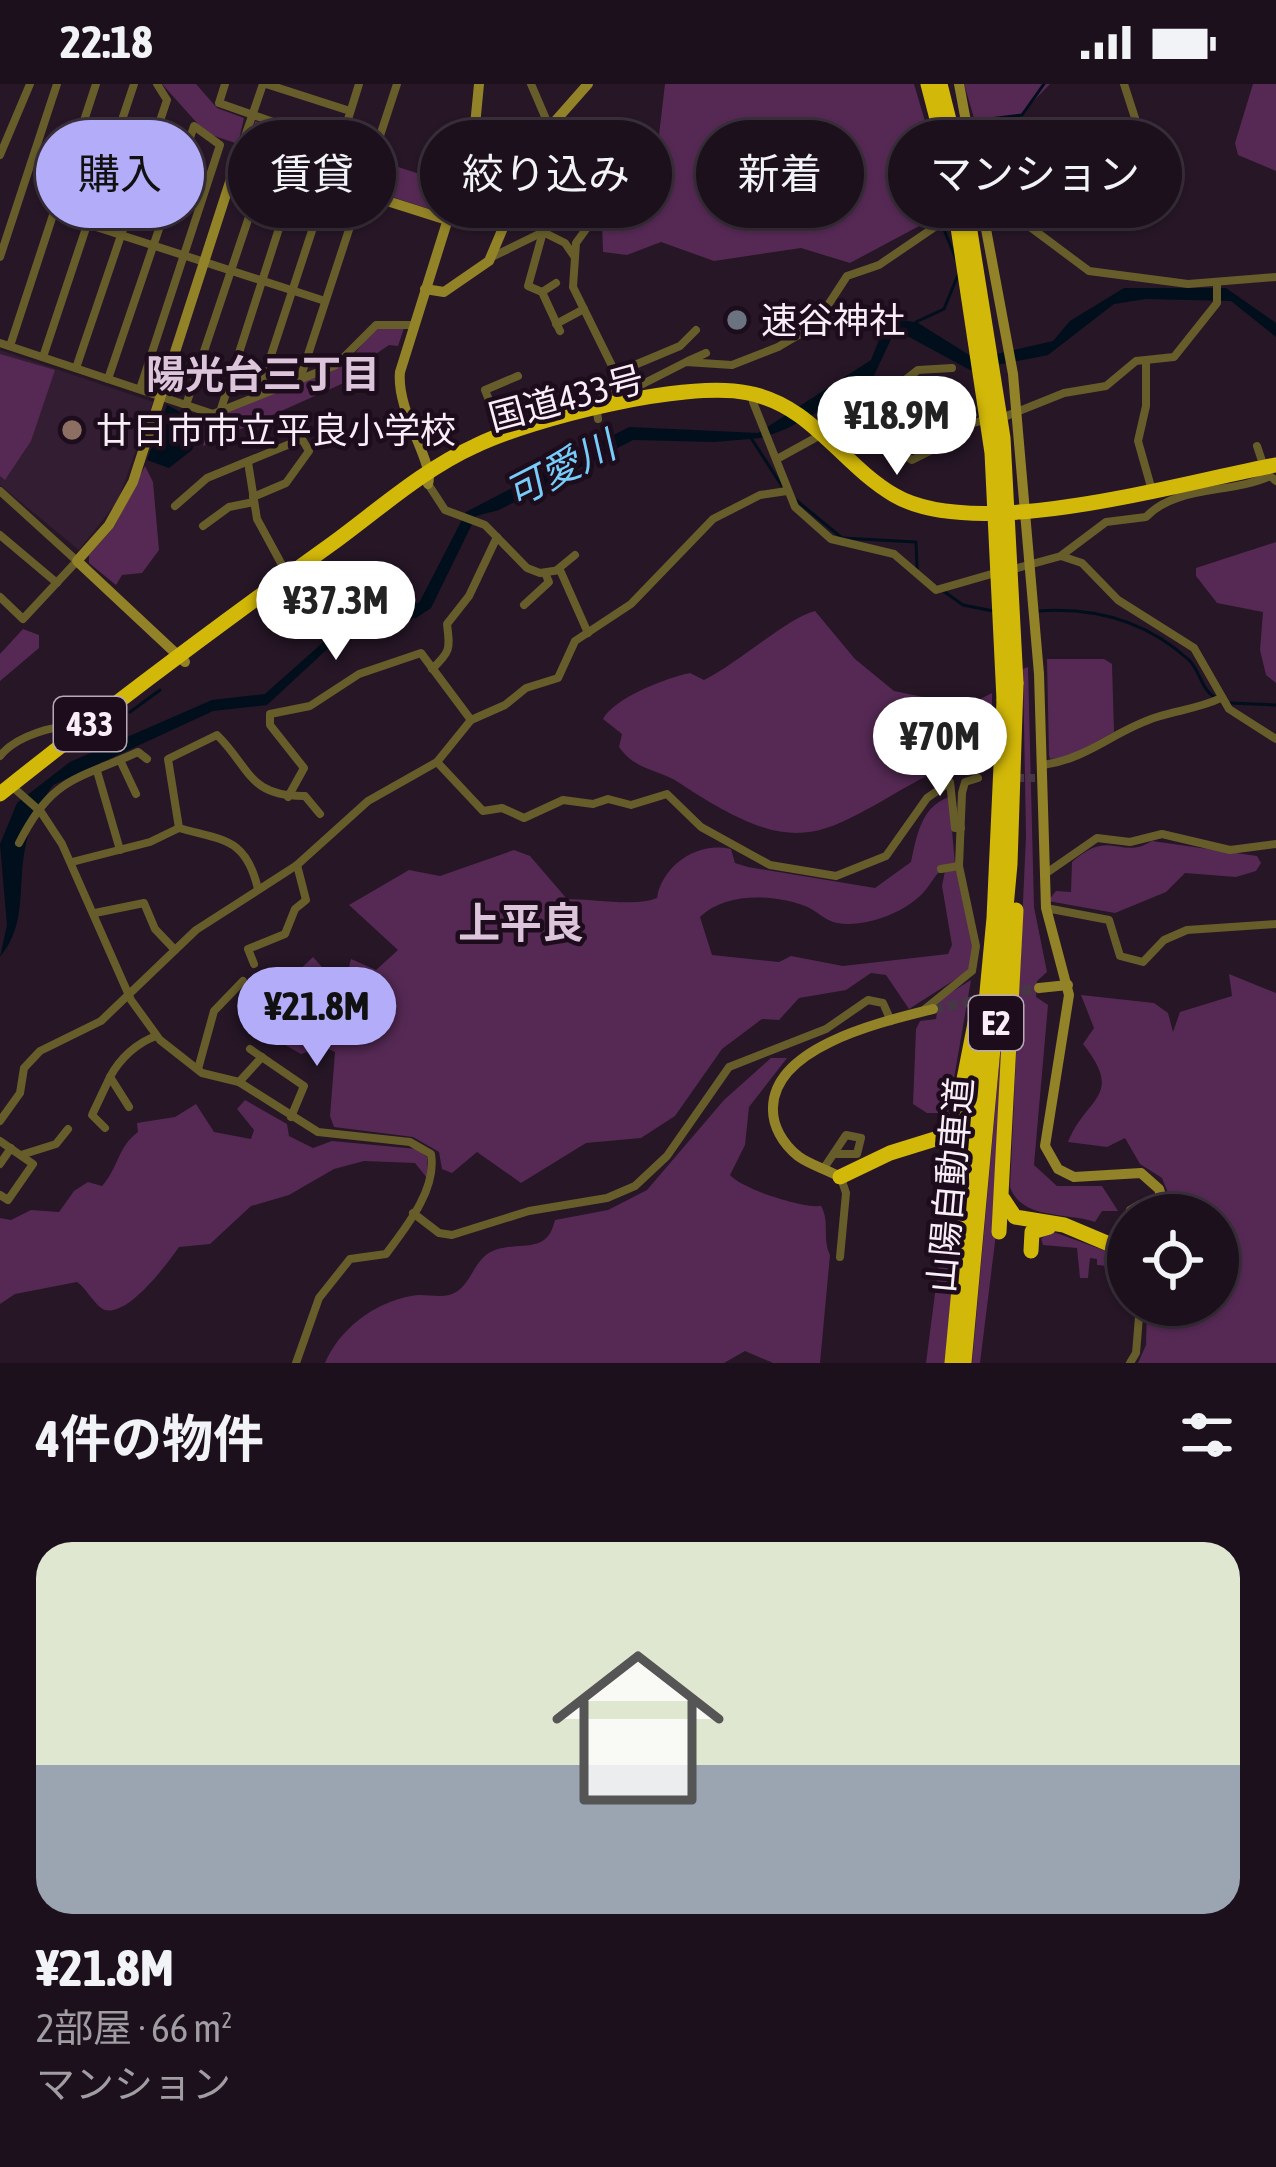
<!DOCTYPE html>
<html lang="ja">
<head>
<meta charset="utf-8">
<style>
  :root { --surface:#1c101c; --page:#251925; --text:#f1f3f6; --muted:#a09da3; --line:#3a303b; --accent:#b3adf9 }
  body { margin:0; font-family:"Asap Condensed","Noto Sans JP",sans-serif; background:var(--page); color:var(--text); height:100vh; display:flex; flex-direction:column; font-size:45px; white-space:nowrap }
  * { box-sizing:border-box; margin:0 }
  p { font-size:39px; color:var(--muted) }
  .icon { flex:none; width:66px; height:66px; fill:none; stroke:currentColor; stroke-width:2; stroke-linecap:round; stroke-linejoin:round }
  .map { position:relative; height:1279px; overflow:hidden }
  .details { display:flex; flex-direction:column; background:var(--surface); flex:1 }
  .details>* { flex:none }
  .guide { position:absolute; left:36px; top:36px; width:1206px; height:108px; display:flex; gap:24px }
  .tools { position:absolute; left:1107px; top:1110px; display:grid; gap:24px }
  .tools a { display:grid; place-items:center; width:132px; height:132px; border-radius:50%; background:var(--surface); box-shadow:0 3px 9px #0004,0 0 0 3px var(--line); font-size:60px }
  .price { position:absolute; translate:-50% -102px; padding:0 27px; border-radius:42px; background:#fff; color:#222; font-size:39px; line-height:78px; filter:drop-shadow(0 3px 6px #0008) }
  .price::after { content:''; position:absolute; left:50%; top:72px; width:36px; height:27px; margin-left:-18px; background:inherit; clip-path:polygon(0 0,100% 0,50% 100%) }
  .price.selected { background:var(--accent); color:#111 }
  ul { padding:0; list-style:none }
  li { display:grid; align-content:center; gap:24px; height:636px; padding:0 36px }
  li+li { border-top:3px solid var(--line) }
  li span { display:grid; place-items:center; height:372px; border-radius:36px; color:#555 }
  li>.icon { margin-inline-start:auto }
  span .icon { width:216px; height:216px; fill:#fffc; stroke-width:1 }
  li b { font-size:51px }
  h2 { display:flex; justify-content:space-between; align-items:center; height:144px; padding:0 36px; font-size:51px }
  .tag { padding:0 42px; border-radius:54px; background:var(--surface); box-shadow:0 3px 9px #0004,0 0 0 3px var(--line); font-size:42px; line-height:108px }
  .tag.selected { background:var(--accent); color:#111 }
  .status { display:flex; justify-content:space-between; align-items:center; height:84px; padding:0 60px; background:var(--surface); direction:ltr }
  .status svg { height:33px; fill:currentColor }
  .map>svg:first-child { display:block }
  .built { fill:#321d32 }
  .green { fill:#552954 }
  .water { fill:#000f1b }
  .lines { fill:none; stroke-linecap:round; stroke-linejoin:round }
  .stream { stroke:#000f1b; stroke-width:3 }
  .street-tunnel { stroke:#463646; stroke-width:8; stroke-dasharray:8 4; stroke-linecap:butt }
  .secondary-tunnel { stroke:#463646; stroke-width:10; stroke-dasharray:10 5; stroke-linecap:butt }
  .street { stroke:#675d2a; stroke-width:8 }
  .secondary { stroke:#928228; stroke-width:10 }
  .highway { stroke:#d2b809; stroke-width:15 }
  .highway-bridge { stroke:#d2b809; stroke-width:15 }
  .worship-dot { fill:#6b7280; stroke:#1d0d1c; stroke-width:4.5 }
  .education-dot { fill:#8d6e63; stroke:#1d0d1c; stroke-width:4.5 }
  .labels { text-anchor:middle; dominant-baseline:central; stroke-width:9; stroke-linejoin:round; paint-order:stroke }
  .shield { fill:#1d0d1c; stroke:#b7aab6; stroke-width:3 }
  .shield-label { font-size:33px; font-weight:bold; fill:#f9edf8 }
  .poi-label { font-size:36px; fill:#f9edf8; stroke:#1d0d1c; text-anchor:start }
  .street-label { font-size:36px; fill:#f9edf8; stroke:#1d0d1c }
  .neighbourhood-label { font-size:39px; font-weight:bold; fill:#dcc5da; stroke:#1d0d1c }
  .water-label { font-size:39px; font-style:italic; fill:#77cdfa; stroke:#1d0d1c }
  .quarter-label { font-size:42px; font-weight:bold; fill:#dcc5da; stroke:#1d0d1c }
</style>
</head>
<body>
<div class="status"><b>22:18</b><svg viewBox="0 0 49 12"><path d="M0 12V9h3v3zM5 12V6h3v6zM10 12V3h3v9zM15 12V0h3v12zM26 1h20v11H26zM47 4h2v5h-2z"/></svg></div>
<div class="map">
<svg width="1276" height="1279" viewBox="0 0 1276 1279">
  <rect width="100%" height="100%" fill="#261626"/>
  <path class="built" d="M0,266l153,52 -35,99 -39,49 -79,-65z"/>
  <g class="green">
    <path d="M162,0h34l21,24 27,10 -6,26 -32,-11z"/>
    <path d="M665,0h249l37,125 -101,54 -49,-15 -87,13 -53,-19 -34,13 -24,-3 -1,-30 8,-32 49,-55z"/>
    <path d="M964,0h86l-66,68z"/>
    <path d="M1253,0h23v87l-38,-16 -3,-12z"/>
    <path d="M255,37l79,26 -9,28 -76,-25z"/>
    <path d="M342,65l109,35 -9,29 -109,-35z"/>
    <path d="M466,105l43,14 -9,26 -43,-13z"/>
    <path d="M391,241l13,3 -6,18 -9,-1 -19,13 -13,19 -154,69 8,-29 134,-52 29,-35z"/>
    <path d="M0,270l55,16 -24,71 -26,39 -5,-4z"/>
    <path d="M145,382l8,16 6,68 -17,23 -20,2 -6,10 -27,-22v-8l25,-28z"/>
    <path d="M1276,458v141l-10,-8 -6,-25 3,-38 -46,-9 -21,-27v-8z"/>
    <path d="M815,527l40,48 39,32 73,15 25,-13v68c-19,11 -37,0 -53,8 -117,62 -131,99 -258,15 -23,-16 -44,-12 -62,-37l3,-13 -19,-15c11,-21 63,-41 87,-46l14,7c33,-16 83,-62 111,-69z"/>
    <path d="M23,545l16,6v13l-39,33v-27z"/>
    <path d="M1047,575h57l8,5 2,68 -46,25 -18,2 -1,-4z"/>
    <path d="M1028,583l6,240 13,65 -10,9 -1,16 12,8 -14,160 23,21h45l16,25h-16l-7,11c-29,-10 -73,-2 -85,-35l16,-351 -3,-167z"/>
    <path d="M949,713l6,67c-20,5 -20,16 -32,29 -19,20 -58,35 -86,30 -12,-2 -21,-13 -32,-17 -31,-12 -80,-14 -105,11l12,38 67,7 12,-6 52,10 105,-12 4,-9 -10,-59 3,-15 11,-1 17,76 -3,24 -61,39 -23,-34 -15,-2 -25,17 -47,8 -20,22 -17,-1 -40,30 -47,67 -34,22 -55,5 -65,40 -44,-31 -25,21 -10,-4 -3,-17 -26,-15 -79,-10 -4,-11 5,-64 -11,-5 -23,7 -56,-32 -5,-14c15,-19 27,-31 52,-31l21,-20 29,32 20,-7 -13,-15 2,-8 25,11 22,-20 -49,-45 60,-35 31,6 74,-26 16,6 37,43c27,0 69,8 90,-1 5,-32 40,-57 74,-49l4,14 13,4 127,21 36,-26c6,-27 10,-55 38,-65z"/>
    <path d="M1152,757l105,15 4,7 -5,8 -20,6 -51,-4 -19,19 -51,21 -67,-12 8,-10 15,1 1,-30c39,-35 48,-1 80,-21z"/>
    <path d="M1009,874l-13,276 -16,129h-8z"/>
    <path d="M1229,890l47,19v370h-138l8,-18 1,-40h71v-90h-41l-15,-37 -22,-14 -15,-26 -18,9 -39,-5c18,-45 57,-45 15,-98l11,-16 -13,-33 73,8 14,10 5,19 7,-20 52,-16z"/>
    <path d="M971,896l-23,133h-21l-14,-9 3,-75 4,-8 16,-2 3,-19z"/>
    <path d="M977,943l-32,336h-19l24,-185z"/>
    <path d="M771,974h16l-38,49 -4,38 -15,30c12,14 72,33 91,31 9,15 1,32 9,49l-10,108h-47l-28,-12 -21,12h-399c14,-33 48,-60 86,-67 12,-3 26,2 38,-1 23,-6 23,-37 46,-45 27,-9 52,5 60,-30l53,-10 39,-20 77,-90z"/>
    <path d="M245,1016l42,24 2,12 24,12 19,-7 85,8 10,8v21l-12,-15 -51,-2 -30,8 -45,26 -38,11 -41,38 -31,3c-12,17 -50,69 -74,63 -9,-3 -19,-22 -28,-28l-62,12 -15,10v-86l11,2 20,-10 28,2 15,-21 14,-9 14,4c16,-17 16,-40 36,-54l-1,-9 38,-6 21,-13 18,28 37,7 3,-9 -17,-21z"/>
    <path d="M1051,1147l77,28v9l-31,-3v-6l-7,-1 -2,20h-8l-3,-30 -34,-3 -2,-6z"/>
  </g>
  <g class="water">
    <path d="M1124,204h102l50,35v14l-45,-36 -85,-2 -32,5 -66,51 -78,15 -70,-38 -8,5 -22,47 -84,45 -25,9 -47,4 -81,-2 -134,70 -23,6 -45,92 -15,10 -65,9 -84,78 -54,6 -160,74c-53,72 -13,124 -53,172l7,-32 -7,-81 17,-41 53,-41 142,-62 53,-6 91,-81 63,-10 47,-91 163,-85 129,6 113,-73 17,-43 30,6 56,35 14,-2 65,-15 17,-20z"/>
    <path d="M167,321l35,18 -10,27 -23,18 -22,-8z"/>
  </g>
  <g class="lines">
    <g class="stream">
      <path d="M973,37l49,-6 22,-31"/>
      <path d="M946,97l-12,24 22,54"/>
      <path d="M916,238l28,-13 14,-34"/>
      <path d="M751,354l33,51"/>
      <path d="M796,416l46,38 74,4 1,27"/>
      <path d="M942,506l21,15 30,6"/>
      <path d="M1038,527c57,-4 108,10 151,49 12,12 12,30 27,38"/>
      <path d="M1230,619l46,2"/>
      <path d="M130,628l30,-22"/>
    </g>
    <path class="street-tunnel" d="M1016,694h19"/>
    <g class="secondary-tunnel">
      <path d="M1007,910l32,-6"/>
      <path d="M933,925l56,-11"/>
    </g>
    <g class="street">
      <path d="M225,0l-6,19 154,54 24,-73"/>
      <path d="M266,0l84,27"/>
      <path d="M531,0l18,42"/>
      <path d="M340,61l19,-61"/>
      <path d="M239,70l24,-70"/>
      <path d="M0,71l30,-71"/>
      <path d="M598,107l-7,9 3,18 -18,25 -3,44 43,87"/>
      <path d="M87,140l238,77"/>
      <path d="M1027,140l58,-68 44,-23 6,-15 -11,-34"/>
      <path d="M543,148l-15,54 14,6 18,39"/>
      <path d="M0,173l57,-173"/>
      <path d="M492,173l51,-25 22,11 9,13"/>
      <path d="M542,208l14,-9"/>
      <path d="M556,240l28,-15"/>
      <path d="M0,259l213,71 123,-49 40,-40h37"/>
      <path d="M10,262l86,-262"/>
      <path d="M43,273l91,-273"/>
      <path d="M688,277l18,-8"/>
      <path d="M1146,277v45l-8,35 15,53"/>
      <path d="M76,284l91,-268 -10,-16"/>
      <path d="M108,295l86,-253 26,19 -80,244"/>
      <path d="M300,295l61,-186"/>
      <path d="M618,310v-22l62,-26 16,-16"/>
      <path d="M258,311l70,-213"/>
      <path d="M753,318l42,105 36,32 63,15 42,36 59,-17"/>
      <path d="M186,321l75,-224 61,19"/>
      <path d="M873,321l45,-35 34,-2"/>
      <path d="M220,328l71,-221"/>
      <path d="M598,335l-2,-14 10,-12h19l61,-31 46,3 46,-18 37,-22 32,-49 32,-11 72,-49 34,-7 25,3 79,59 99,13 88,-7"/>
      <path d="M999,335l65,-26 42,-7 30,-25 38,-4 43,-54v-20"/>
      <path d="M501,346l-16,-40 33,-14"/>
      <path d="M1257,362l7,21"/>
      <path d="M777,375l98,-54c19,16 13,42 37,55l20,-10 11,-18 41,-12"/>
      <path d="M248,378l9,57 62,114"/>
      <path d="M428,400l17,26 40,15 42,43 13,5 20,-3 28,63"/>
      <path d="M0,407l77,70 -54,58 -23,-22"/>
      <path d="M175,422l32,-28 95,-39 7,12 -23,32 -33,14"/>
      <path d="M203,442l26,-19 25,-5"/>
      <path d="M0,451l57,48"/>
      <path d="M1062,471l44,-33 40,-5c30,-32 85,-23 124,-41l6,5"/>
      <path d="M558,485l17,-14"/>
      <path d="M1010,486l51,-14 21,7 36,37 76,48 35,61 47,30"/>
      <path d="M524,521l25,-23 -4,-9"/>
      <path d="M432,585c19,-18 18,-20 15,-45l22,-28 28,-59"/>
      <path d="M0,672c15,-19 57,-34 80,-27"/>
      <path d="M120,676l16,34"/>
      <path d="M437,678l46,49 19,-3 22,10 39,-18 30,4 15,-5 23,6 36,-11 34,33 69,38 66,11 50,-20 41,-58 23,-16 5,46h6"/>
      <path d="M1043,681c45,-6 72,-35 114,-48 22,-7 43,-9 64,-19"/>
      <path d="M97,687l23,79"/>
      <path d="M15,705l26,23 21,32 69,156 29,40 42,33 37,9 79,50 92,10 21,12c6,35 -24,72 -45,100l-36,5 -31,39 -23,65"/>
      <path d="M288,713l16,-29 -34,-43v-11l40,-8 49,-32 62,-21 50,67"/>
      <path d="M179,744l-11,-69 49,-24c33,32 31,62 88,61l15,18"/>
      <path d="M19,759c33,-66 57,-63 119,-91l9,7"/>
      <path d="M72,778l78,-20 29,-14c46,13 67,10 79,61"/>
      <path d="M941,785l18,-3"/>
      <path d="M1045,790l52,-36 33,4 32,-8 68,16 46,-6"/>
      <path d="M1046,824l63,12 11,36 23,6 21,-22 23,-10 89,-6"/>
      <path d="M95,829l49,-10 11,26 20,21"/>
      <path d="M254,880l-6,-15 37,-15 10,-25 11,-9 -9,-35"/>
      <path d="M921,928l51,-41 4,-25 -17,-80 3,-73 3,-11 13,-4"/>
      <path d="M250,965l54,37 -13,31"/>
      <path d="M198,985l16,-58 29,-30"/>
      <path d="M239,998l23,-25"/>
      <path d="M129,1023l-19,-30c10,-19 27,-34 46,-41"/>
      <path d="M0,1037l20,-28 4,-25 16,-17 61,-30 95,-91 101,-65 71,-64 69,-39 34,-42 34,-15 21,-17 32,-10 17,-37 56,-37 82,-85 47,-24 27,-4"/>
      <path d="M105,1044l-13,-13 18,-38"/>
      <path d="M0,1057l33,23 -25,36 -8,-5"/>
      <path d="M21,1071l35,-11 12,-15"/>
      <path d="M0,1080l11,-16"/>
      <path d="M824,1084l22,-33 15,3 -4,16h-21"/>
      <path d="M413,1129l26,20 13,2 77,-24 78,-13 28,-12 32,-30 62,-89 97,-38 42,-29 15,3 8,18"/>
      <path d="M1128,1167l-10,-12 12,-29 10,-6 10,11"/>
      <path d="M840,1173l6,-64 -5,-15"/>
      <path d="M1130,1279l6,-10 4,-48"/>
    </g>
    <g class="secondary">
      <path d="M959,0l54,290 26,300 7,234 23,87 -24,151 13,23 16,8 67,-4 18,16 8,26"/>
      <path d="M425,205l19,3 45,-31 53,-125 46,-52"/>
      <path d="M428,400c7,-21 -32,-72 -28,-112l74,-236 5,-52"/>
      <path d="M185,578l-108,-101 32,-36 24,-43 106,-328 208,66"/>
      <path d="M1039,904l29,-3"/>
      <path d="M840,1093c-14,-8 -30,-12 -42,-21 -15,-12 -26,-30 -25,-49 2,-62 113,-86 160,-98"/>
    </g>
    <g class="highway">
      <path d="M928,0l20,77"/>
      <path d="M940,0l18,72"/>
      <path d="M0,710c109,-87 220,-170 333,-251 45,-33 91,-74 142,-97 58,-28 211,-66 273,-53 64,12 93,71 146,102 83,49 288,-13 382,-30"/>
      <path d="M945,1092l32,-163"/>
      <path d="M840,1093l50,-24 58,-18 6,-8"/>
      <path d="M1003,1115l12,18 49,8 57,24"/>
      <path d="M999,1148l17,-322"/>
      <path d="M1031,1167l1,-19 17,-5"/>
      <path d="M952,1279l42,-445 10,-218"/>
      <path d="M964,1279l46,-499 6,-181"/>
    </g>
    <g class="highway-bridge">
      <path d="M958,72l45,282 13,245"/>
      <path d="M948,77l44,292 12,247"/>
    </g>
  </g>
  <circle class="worship-dot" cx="737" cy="236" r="12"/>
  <circle class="education-dot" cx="72" cy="346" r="12"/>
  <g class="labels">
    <g class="shield">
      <rect x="54" y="613" width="72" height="54" rx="9"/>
      <rect x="969" y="912" width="54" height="54" rx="9"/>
    </g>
    <g class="shield-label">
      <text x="90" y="640">433</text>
      <text x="996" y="939">E2</text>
    </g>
    <g class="poi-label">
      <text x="761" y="236">速谷神社</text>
      <text x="96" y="346">廿日市市立平良小学校</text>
    </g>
    <g class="street-label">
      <text transform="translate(566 314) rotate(-15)">国道433号</text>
      <text transform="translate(950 1101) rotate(-85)">山陽自動車道</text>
    </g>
    <g class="neighbourhood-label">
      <text x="263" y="290">陽光台三丁目</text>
    </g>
    <g class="water-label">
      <text transform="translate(560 385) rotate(-27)">可愛川</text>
    </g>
    <g class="quarter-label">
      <text x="521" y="839">上平良</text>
    </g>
  </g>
</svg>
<div class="tools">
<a><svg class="icon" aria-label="locate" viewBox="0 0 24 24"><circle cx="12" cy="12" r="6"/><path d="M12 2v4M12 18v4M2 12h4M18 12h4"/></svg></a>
</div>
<b class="price" style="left:897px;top:394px">¥18.9M</b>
<b class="price" style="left:336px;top:579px">¥37.3M</b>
<b class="price" style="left:940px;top:715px">¥70M</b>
<b class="price selected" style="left:317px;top:985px">¥21.8M</b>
<div class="guide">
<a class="tag selected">購入</a>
<a class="tag">賃貸</a>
<a class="tag">絞り込み</a>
<a class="tag">新着</a>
<a class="tag">マンション</a>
</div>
</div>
<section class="details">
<h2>4件の物件<svg class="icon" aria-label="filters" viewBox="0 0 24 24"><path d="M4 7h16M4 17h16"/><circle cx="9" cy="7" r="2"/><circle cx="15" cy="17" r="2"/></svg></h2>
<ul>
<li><span style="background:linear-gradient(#dfe7d0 60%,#9aa5b1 0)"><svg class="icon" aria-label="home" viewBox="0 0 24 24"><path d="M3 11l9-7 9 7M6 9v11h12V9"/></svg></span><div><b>¥21.8M</b><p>2部屋 · 66 m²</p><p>マンション</p></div></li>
</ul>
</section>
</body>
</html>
